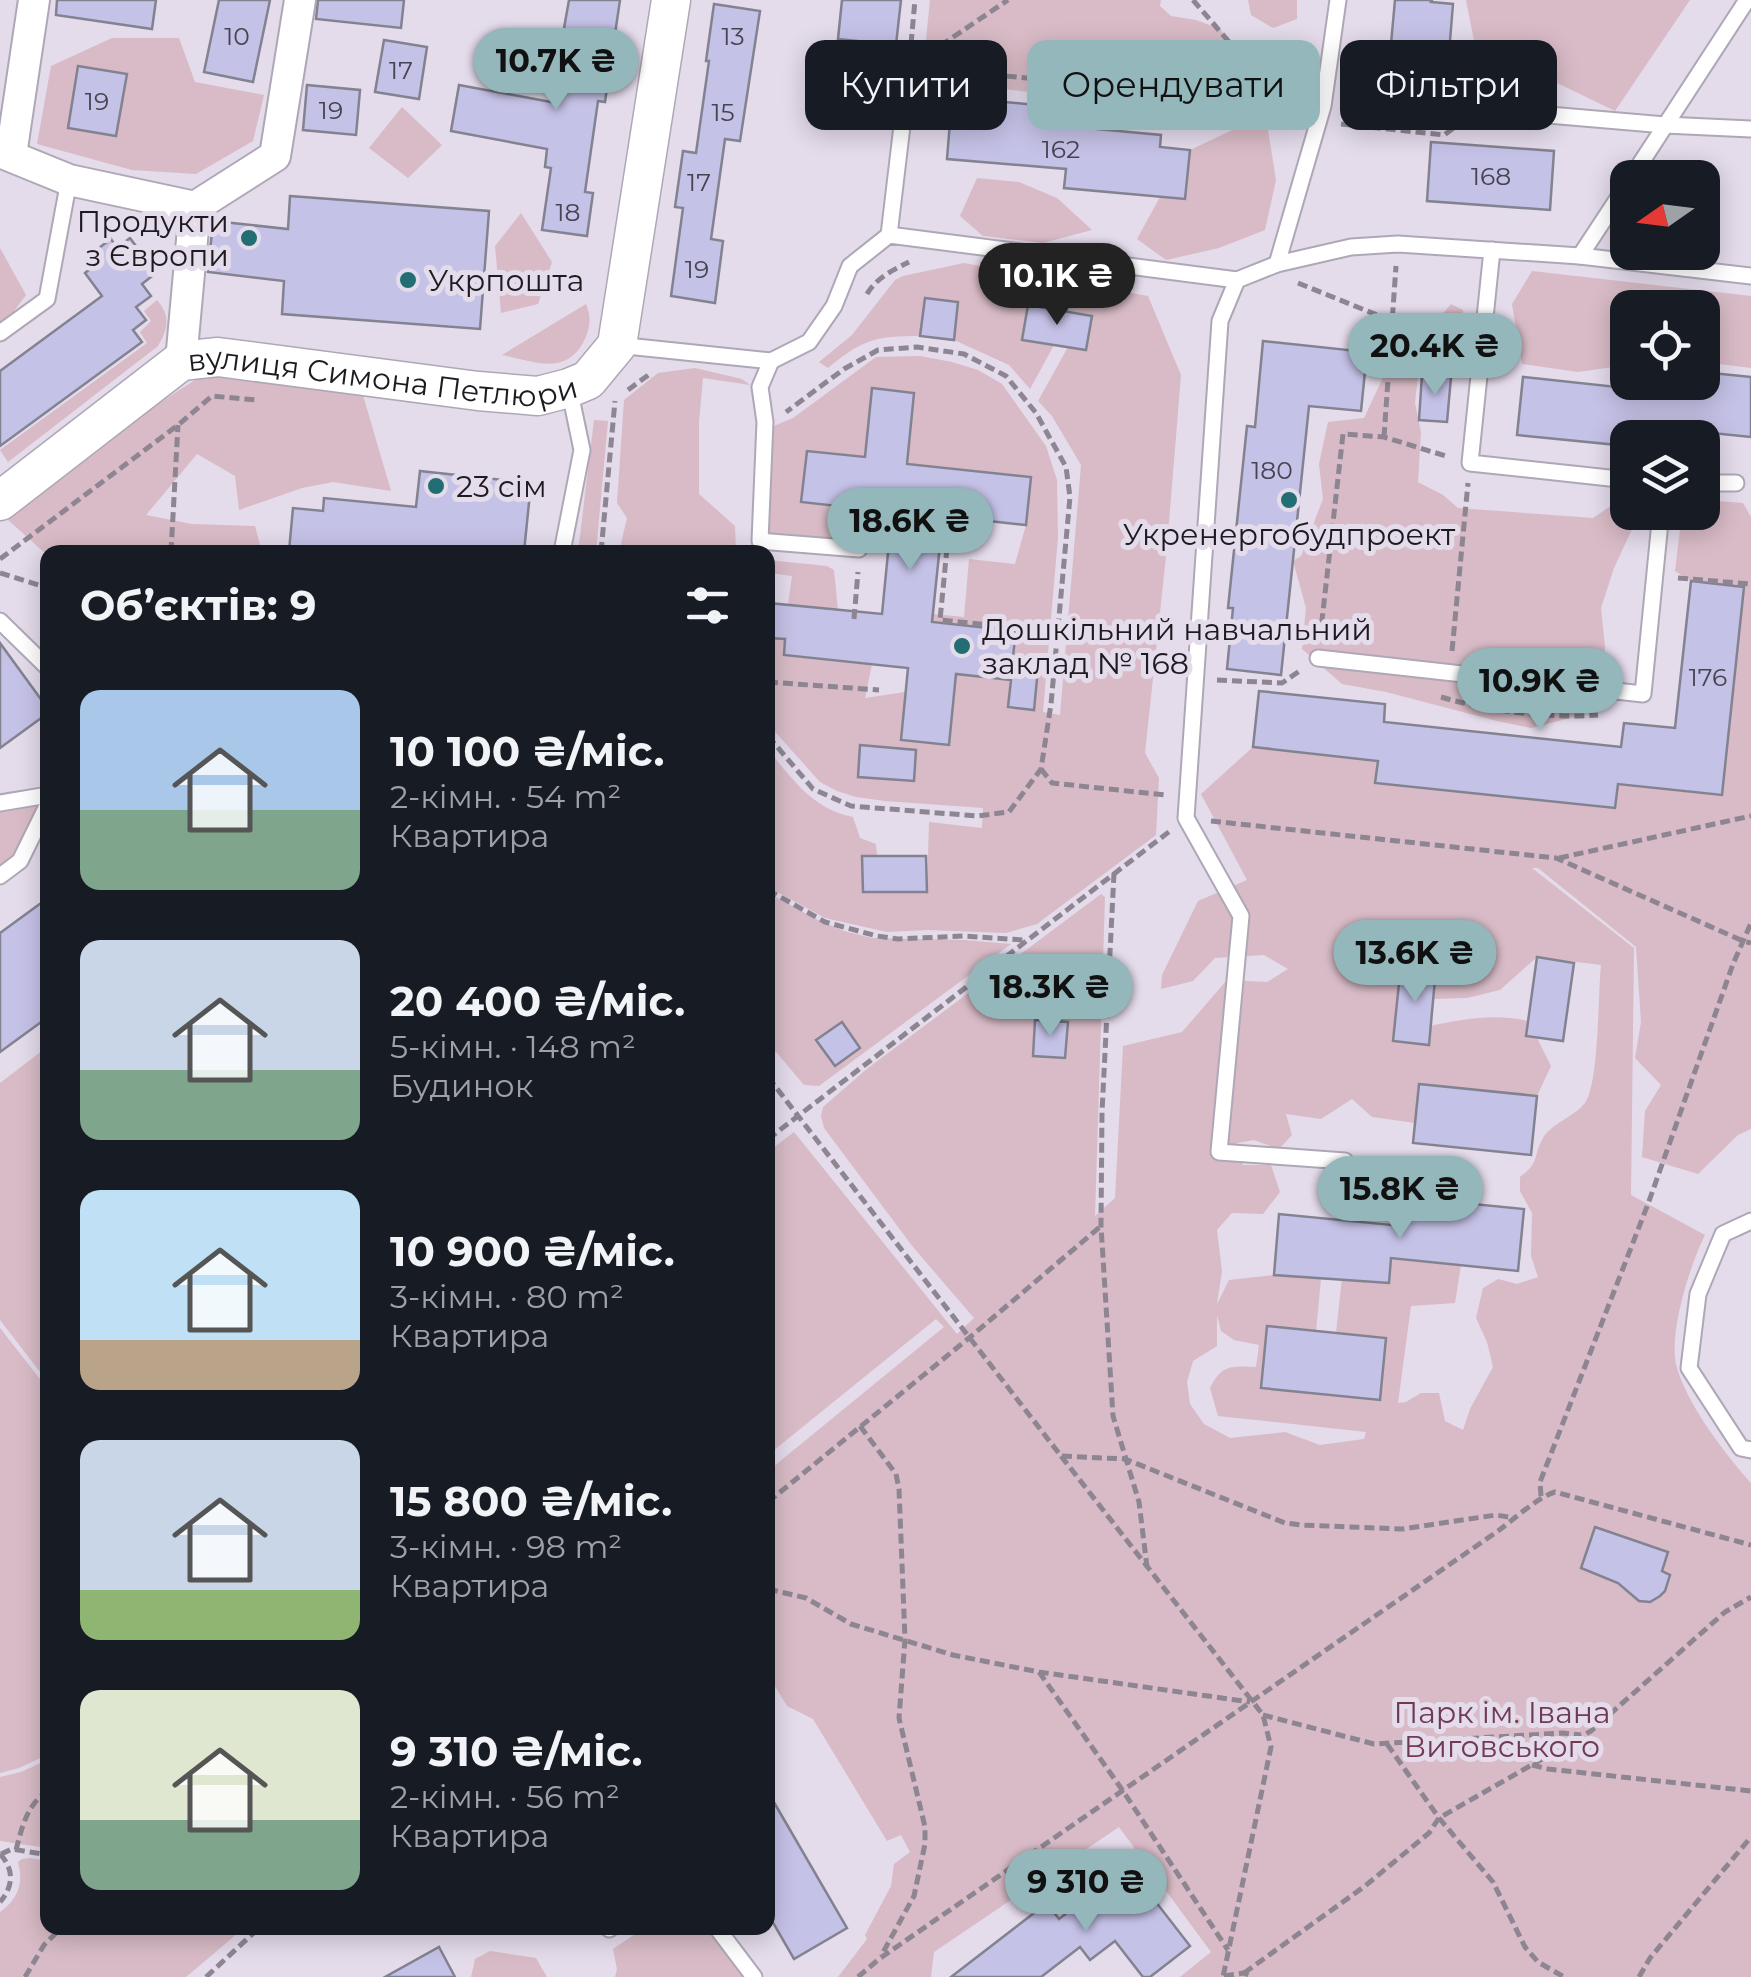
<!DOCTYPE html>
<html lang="uk">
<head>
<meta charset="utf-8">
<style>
  :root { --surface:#171b24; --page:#242831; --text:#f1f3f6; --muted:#9ea1a6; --accent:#94b7bb }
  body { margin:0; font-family:Montserrat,sans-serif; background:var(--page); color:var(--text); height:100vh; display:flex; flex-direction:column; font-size:38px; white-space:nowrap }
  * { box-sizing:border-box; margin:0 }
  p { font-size:32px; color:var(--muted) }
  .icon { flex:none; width:55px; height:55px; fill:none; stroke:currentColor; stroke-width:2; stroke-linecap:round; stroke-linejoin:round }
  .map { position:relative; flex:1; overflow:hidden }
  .side { position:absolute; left:40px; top:545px; width:735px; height:1390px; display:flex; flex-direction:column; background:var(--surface); border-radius:20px; box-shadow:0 5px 25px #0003 }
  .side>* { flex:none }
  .top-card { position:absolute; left:805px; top:40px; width:795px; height:90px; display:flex; gap:20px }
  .needle { width:65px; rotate:256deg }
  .fabs { position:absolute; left:1610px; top:160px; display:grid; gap:20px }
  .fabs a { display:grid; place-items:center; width:110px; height:110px; border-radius:20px; background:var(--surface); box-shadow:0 5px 25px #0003; font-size:50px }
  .price { position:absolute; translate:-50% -85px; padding:0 22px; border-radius:35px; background:var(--accent); color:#111; font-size:32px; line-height:65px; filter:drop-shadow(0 2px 5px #0008) }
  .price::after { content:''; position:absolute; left:50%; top:60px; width:30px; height:22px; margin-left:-15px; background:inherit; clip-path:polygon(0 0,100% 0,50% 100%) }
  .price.current { background:#222; color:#fff }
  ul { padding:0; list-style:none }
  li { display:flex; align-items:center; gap:30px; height:250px; padding:0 40px }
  li span { display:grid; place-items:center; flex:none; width:280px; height:200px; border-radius:20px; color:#555 }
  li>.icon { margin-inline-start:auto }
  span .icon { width:120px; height:120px; fill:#fffc; stroke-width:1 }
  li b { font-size:42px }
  h2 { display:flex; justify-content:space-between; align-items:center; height:120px; padding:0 40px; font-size:42px }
  .chip { padding:0 35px; border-radius:20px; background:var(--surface); box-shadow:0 5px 25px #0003; font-size:35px; line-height:90px }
  .chip.current { background:var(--accent); color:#111 }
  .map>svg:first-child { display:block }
  .green { fill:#d8bbc6; fill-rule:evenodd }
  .building { fill:#c5c2e7; stroke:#838291; stroke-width:2.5 }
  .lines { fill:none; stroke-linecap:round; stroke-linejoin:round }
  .service-casing { stroke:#afa7b6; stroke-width:19 }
  .minor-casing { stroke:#afa7b6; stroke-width:34 }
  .tertiary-casing { stroke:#afa7b6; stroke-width:41 }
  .path { stroke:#8d8692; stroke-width:5; stroke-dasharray:10 5; stroke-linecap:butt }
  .service { stroke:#fff; stroke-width:15 }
  .minor { stroke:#fff; stroke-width:30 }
  .tertiary { stroke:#fff; stroke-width:38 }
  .poi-dot { fill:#226e73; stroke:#e4dbeb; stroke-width:4 }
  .labels { text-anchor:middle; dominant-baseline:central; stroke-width:10; stroke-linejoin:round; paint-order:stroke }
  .number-label { font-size:25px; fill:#474452 }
  .poi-label { font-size:30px; fill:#1d1a20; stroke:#e4dbeb; text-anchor:start }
  .street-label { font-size:30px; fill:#1d1a20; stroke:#e4dbeb }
  .park-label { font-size:30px; fill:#6f3a52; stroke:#e4dbeb }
</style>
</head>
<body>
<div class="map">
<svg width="1751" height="1977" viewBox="0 0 1751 1977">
  <rect width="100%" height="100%" fill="#e4dbeb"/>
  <g class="green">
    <path d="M930,0h231l-1,6 11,10 25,4 24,9 16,21 -3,26 -16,21 -33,19 -56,5 -16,-7 -13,-17 -7,3 -170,-21z"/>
    <path d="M1248,0h49v19l-24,9 -22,-13z"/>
    <path d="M1466,0h224l-75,111 -89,-43 -38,9 -12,-26z"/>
    <path d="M112,38h67l16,44 69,13 -11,46 -57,33 -64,-4 -95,-26 14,-78z"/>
    <path d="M402,107l40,38 -34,33 -39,-30z"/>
    <path d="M1249,122l19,8 8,50 -11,50 -46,18 -53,12 -29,-21 23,-42 25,2 5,-49z"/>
    <path d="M977,178l42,4 38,16 35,32 -49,13 -60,-7 -23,-20z"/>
    <path d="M521,213l31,49 -14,42 -37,9 -6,-67z"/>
    <path d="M0,248l26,47 -26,35z"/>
    <path d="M964,263l184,33 33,79 -14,172 -22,206 14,25 -3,57 -119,89 -31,9 -78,-3 -41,2 -62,-14 -57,-31v-137c25,29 44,59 85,67l7,21 16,6 1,12h-15l1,36h64l2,-70 53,6 1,-20 -98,-7 -29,-4 -19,-6 -17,-9 -52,-58v-86l17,1 -1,16 88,9 -7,34 40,-6 -4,48 48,4 7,-70 55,5 -2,28 24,3 6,-51 -26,-3 3,-24 -84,-10 1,-8 31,3 5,-58 46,5 11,-39 5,-47 -149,11 32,-96 -42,-4 -7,68 -58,-6 -5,51 48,5 -11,38 -67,-7 -9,-11 6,-99 24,-10 83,-61 44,-1 32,6 26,8 24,14 44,62 11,34 1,57 -15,175 17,3 21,-250 -29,-49 -14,-15 30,-54 18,3 6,-34 -64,-11 26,40 -24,44 -21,-24 -55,-25 4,-38 -32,-4 -6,38c-45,0 -57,3 -92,32l-9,-6 33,-27 43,-55 8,-4z"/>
    <path d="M1532,271l219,25v72l-48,-6 -1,-54h-74l-1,57 -49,7 -56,-8 -10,-60z"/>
    <path d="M157,300c14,16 11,29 1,46l-150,116 -8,-12 147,-107 -7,-11 11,-11 -7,-10z"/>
    <path d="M586,304c6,14 4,25 -3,39 -19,33 -50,18 -81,12z"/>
    <path d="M1451,304l12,6v34l-45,32 -3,27 6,29 -3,50 25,13 15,13 135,10 22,-15 12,6 1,3 11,2 -25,54 -13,40 4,39 -4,30 -19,38 -51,13 -34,-7 -111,-29 -44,-8 -40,-35 4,-41 -13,-47 8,-5 22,-57 -4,-35 9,-42 36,-4 31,-66 24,-25h12z"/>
    <path d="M695,368l47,11 8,6 -47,-7 -4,44v72l36,32 1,26h-117l8,-34 -10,-15 7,-103 34,-27z"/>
    <path d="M227,373l133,12 31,106 -58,-9 -31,6 -63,22 -4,-34 -38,-22 -51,61 46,9 63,2 7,26h-214l-1,3 -40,-36 63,-51 77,-57 48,-31z"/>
    <path d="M594,420l14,1 -12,131h-18z"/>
    <path d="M1703,500l40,3 8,14v612l-13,6 -40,39 -56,-17 3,-46 16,-26 -26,-27 6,-36 -5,-75 -98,-79h-6l102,80 -3,247 74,40c-15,30 -36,96 -29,129 9,38 49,90 75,119v494h-571l31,-25 -92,-125 -185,125 -3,25h-93l29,-38 -2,-4 26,-49 3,-22 16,-12 -9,-17 -14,6 -74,-122 -26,-13 -19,-31v-204l176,-144 -8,-8 -168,136v-303l26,-20 163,202 17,-16 -61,-71 -89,-119 -3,-12 2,-9 45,-39 233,-174 4,3 -10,319 20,-18 8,-152 59,-14 45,-52 40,2 21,-13 -24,-14 -49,3 -22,23 -32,8 1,-14 36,-74 49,-21 -46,-86 52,-47 125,14 -2,22 238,25 4,-24 104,11 22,-208 -53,-6 -16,-10 7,-58 20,-1zM1537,957l64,8c-3,29 -2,119 -16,138 -11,14 -33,20 -42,35 -11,20 -2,23 -23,39v14l12,22 -1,43 7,21 -21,7 -19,-5 -15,9 -7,30 11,24 6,25 -23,42 -7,21 -18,-9 -6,-28h-18l-15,9 -8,1 13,-97 44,-3 6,-38 -70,-7 -2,25 -47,-5 -6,55 -69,-6 49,4 5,-52 -47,-4 -45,5 -12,24 5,-33 -5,-41 15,-17 31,1 17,-22 -9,-27h-28l-6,-22 17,-3 25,9 13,-14 -6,-21 35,5 31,-20 20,18 43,6 4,-39 118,12 14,-30 -14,-28 -11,-2 2,-15c-33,-8 -65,-2 -98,5l-29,-62 35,4 -3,31 34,-1 33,-8zM1217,1315l4,16 13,9 25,5 -3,22c-24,-1 -34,-3 -46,21l8,28 148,16 -2,7 -44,6 -35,-13 -55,6 -26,-14 -14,-20 -3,-22 6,-21 24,-15z"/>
    <path d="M768,560l59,6 7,4 4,40 -50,-5 4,-29 -23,-3 -1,11z"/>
    <path d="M43,800l-26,58 -17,13v-64z"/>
    <path d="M768,893l50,27 26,11 28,7 93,2 46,4 -192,142 -15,-1 -27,-32 -9,-7z"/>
    <path d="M47,1047v334l-47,-61v-237z"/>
    <path d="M0,1328l47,60v367l-28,13 -19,5z"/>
    <path d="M47,1760v88l-47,-7v-64l21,-5z"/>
    <path d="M30,1858l17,3 1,67h196l-58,49h-186v-65c18,-13 24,-29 18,-50l4,-3z"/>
    <path d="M644,1928h67l32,49h-128l2,-8 -4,-20z"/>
    <path d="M490,1951l46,7 11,19h-76l4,-18z"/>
  </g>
  <g class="building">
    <path d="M57,0h99l-4,29 -96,-14z"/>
    <path d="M219,0h51l-17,82 -49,-10z"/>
    <path d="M318,0h86l-3,28 -85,-9z"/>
    <path d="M569,0h51l-15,102 -7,-1 -13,91 8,1 -6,43 -45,-6 9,-62 -6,-1 2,-18 -96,-18 8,-46 92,17z"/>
    <path d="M842,0h59l-5,45 -58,-6z"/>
    <path d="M1395,0h37l-1,2 22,2 -10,122 -59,-5z"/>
    <path d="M714,4l46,7 -20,130 -15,-2 -14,100 12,2 -8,62 -44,-7 12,-88 -8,-1 8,-56 13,2 13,-92h-3z"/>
    <path d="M384,40l43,7 -8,52 -44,-7z"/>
    <path d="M78,66l49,8 -11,62 -48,-8z"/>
    <path d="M307,85l53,5 -4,45 -53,-5z"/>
    <path d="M952,97l126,12 -2,18 85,8 -1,12 30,3 -5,49 -121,-11 2,-19 -119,-10z"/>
    <path d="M1431,142l123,9 -4,59 -123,-9z"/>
    <path d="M290,196l199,15 -9,118 -198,-15 2,-33 -76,-9 5,-51 75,8z"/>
    <path d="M130,238l26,35 -14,11 9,12 -15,11 10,13 -13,10 9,12 -142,104v-75l102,-75 -17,-23 10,-8 -7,-9 23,-17 6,9z"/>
    <path d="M925,298l33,4 -4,38 -34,-4z"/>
    <path d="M1028,305l64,11 -6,34 -64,-10z"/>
    <path d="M1263,341l104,11 -6,59 -52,-5 -28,269 -54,-6 6,-61h-5l19,-182 8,1z"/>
    <path d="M1702,372l49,5v60l-107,-11 -1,12h-15v8l-111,-11 6,-58 121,13 1,-8h57z"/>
    <path d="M1422,375l29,2 -4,45 -28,-2z"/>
    <path d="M872,388l42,5 -7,71 124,13 -5,48 -83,-9 -11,106 84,9 -3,25 26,2 -5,52 -26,-3 3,-27 -55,-6 -7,71 -48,-5 7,-72 -124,-13 1,-16 -17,-1v-35l114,11 10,-102 -91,-10 6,-51 58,6z"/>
    <path d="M420,471l111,12 -7,69h-216l-19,-1 4,-43 30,3 1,-13 92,9z"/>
    <path d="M1691,581l53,6 -22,208 -104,-11 -3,24 -240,-25 3,-22 -125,-14 6,-56 126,13 -1,18 237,25 3,-24 51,5z"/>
    <path d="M0,643l48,66v4l-48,35z"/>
    <path d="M860,745l56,5 -2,31 -56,-4z"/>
    <path d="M862,856h64l1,36h-64z"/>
    <path d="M48,898v119l-48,35v-119z"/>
    <path d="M1537,957l37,6 -11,78 -37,-5z"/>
    <path d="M1401,964l35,4 -7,77 -36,-4z"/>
    <path d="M1035,1020l33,2 -3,36 -32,-2z"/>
    <path d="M842,1022l18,26 -25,18 -19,-26z"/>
    <path d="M1419,1084l118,12 -6,59 -118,-12z"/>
    <path d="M1393,1196l131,13 -6,62 -127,-13 -2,25 -115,-8 5,-61 112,11z"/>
    <path d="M1267,1326l119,12 -6,62 -119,-12z"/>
    <path d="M1595,1527l73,25 -6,19 8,4 -5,16 -5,5 -10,6 -11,-1 -21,-18 -37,-15z"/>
    <path d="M768,1792l79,136 -53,31 -26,-45z"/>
    <path d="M1128,1866l62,80 -40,31h-7l-28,-36 -25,19 -10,-13 -39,30h-90l96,-74 12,16z"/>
    <path d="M439,1947l16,30h-70z"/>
  </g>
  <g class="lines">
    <defs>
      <g id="service">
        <path d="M1479,109l186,16 86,4"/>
        <path d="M1631,178l116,-178"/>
        <path d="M889,235l20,-168"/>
        <path d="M1492,250l-22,213 158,17"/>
        <path d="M1580,256l48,-73"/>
        <path d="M1277,264l46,-158 15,-106"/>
        <path d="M1237,280l-17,41 -34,497 55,98 -22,236 126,9"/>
        <path d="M0,333l47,-34 22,-119"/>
        <path d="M617,345l154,16 38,-19 25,-36 16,-40 39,-31 348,45 40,-16 74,-17 47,-3 182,12 171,20"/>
        <path d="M771,361l-11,26 5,35 -5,119 99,8"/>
        <path d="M1702,483h34"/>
        <path d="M562,552l20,-102 -13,-62"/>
        <path d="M0,621l48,47"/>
        <path d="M1318,658l325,36 18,-182"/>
        <path d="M0,803l48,-8"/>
        <path d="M0,876l20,-15 28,-57"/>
        <path d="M1751,1221l-28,13 -25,60 -9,74 52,80 10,2"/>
        <path d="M717,1928l37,49"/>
        <path d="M609,1929l2,-1"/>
      </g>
      <g id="minor">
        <path d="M0,152l69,28 126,27 -14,154"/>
        <path d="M11,155l23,-155"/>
        <path d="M195,207l80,-51 25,-156"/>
      </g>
      <g id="tertiary">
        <path id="s1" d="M0,501l181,-140 37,-4 260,34 60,5 31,-8 19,-8 29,-35 54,-345"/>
      </g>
    </defs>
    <use href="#service" class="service-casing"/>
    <use href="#minor" class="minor-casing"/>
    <use href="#tertiary" class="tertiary-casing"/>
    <g class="path">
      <path d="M1193,0l86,100"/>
      <path d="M911,44l4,-44"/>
      <path d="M928,54l80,-54"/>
      <path d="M932,69l367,35"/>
      <path d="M1341,124l103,11 16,-12"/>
      <path d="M1298,283l94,38"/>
      <path d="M867,294c9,-16 26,-24 42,-32"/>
      <path d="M628,390l23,-17"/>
      <path d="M1384,437l12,-171"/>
      <path d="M947,548l-7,72 118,12"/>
      <path d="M171,552l7,-127"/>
      <path d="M601,552l14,-151"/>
      <path d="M0,559l178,-134 34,-29 44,4"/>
      <path d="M0,573l48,15"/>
      <path d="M1678,578l73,6"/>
      <path d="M854,619l4,-47"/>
      <path d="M1320,638l23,-204 41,3 65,20"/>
      <path d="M1452,651l16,-168"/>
      <path d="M1217,680l65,3 19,-13"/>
      <path d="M768,682l111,8"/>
      <path d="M1441,697c46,14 110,22 157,18"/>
      <path d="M768,736l45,53 38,17 126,10 32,-4 32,-43 10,-65 19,-207 -4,-30 -30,-54 -30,-37 -42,-22 -47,-7 -39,3 -34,19 -58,43"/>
      <path d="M1041,769l11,14 113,12"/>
      <path d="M1211,821l345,37 187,83 8,2"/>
      <path d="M1559,858l192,-42"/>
      <path d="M1114,873l-12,239 -1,114 12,190 26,86 8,65"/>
      <path d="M768,890l57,32 52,14 21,3 65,-3 61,4"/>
      <path d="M768,1077l293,379 64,3 160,64 16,2 101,4 94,-14 19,3"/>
      <path d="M768,1139l402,-308"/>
      <path d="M860,1426l36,48 3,15 6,150 -6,79 26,109v17l-11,52 -33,60"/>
      <path d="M1061,1456l202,259 8,32 -48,230"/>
      <path d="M1541,1496l-1,-14 108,-278 85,-240 18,-41"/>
      <path d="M768,1502l201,-164 132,-112"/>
      <path d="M768,1589l38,9 45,26 102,31 86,17 211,30"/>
      <path d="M1039,1672l84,119 105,159"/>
      <path d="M1263,1715l111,29 189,-11 18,2"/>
      <path d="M1387,1744l52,74 54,64 32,65 13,15 26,15"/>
      <path d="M1532,1765l16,4 203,22"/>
      <path d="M16,1850c6,-23 11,-46 32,-59"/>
      <path d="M0,1854c14,15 14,32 0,48"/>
      <path d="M1,1854l11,-5 36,6"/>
      <path d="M1244,1973l121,-87 64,-53 10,-15 152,-87 134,-119 26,-15"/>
      <path d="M1224,1976l20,-3 9,4"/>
      <path d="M25,1977l19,-32 17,-17"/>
      <path d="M206,1977l53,-49"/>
      <path d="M858,1977l21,-18 619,-428c16,-12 40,-34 57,-39l196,53"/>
      <path d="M1639,1977l11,-19 101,-121"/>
    </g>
    <use href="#service" class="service"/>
    <use href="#minor" class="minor"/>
    <use href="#tertiary" class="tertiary"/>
  </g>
  <g class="poi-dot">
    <circle cx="249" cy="238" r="10"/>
    <circle cx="408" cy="280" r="10"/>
    <circle cx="436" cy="486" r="10"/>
    <circle cx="1289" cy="500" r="10"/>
    <circle cx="962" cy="646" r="10"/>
  </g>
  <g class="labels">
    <g class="number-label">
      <text x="237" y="36">10</text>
      <text x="733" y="36">13</text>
      <text x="401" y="70">17</text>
      <text x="97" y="101">19</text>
      <text x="331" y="110">19</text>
      <text x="723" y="112">15</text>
      <text x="1061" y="149">162</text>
      <text x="1491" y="176">168</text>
      <text x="699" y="182">17</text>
      <text x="568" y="212">18</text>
      <text x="697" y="269">19</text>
      <text x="1272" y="470">180</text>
      <text x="1708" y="677">176</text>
    </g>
    <g class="poi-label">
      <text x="229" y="221" text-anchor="end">Продукти<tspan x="229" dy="34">з Європи</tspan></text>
      <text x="428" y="280">Укрпошта</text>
      <text x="456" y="486">23 сім</text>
      <text x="1289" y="534" text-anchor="middle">Укренергобудпроект</text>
      <text x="982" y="629">Дошкільний навчальний<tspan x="982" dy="34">заклад № 168</tspan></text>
    </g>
    <g class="street-label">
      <text stroke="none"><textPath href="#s1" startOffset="432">вулиця Симона Петлюри</textPath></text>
    </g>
    <g class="park-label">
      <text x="1502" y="1712">Парк ім. Івана<tspan x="1502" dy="34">Виговського</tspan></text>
    </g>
  </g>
</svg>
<div class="fabs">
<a><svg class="needle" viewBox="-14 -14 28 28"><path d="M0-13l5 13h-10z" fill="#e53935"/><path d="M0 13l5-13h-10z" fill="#9ea1a6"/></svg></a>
<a><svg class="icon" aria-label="locate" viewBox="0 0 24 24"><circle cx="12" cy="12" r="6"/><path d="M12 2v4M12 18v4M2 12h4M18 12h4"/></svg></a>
<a><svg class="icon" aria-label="layers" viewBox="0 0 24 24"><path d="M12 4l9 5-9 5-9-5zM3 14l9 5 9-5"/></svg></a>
</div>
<b class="price" style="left:556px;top:113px">10.7K ₴</b>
<b class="price current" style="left:1057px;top:328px">10.1K ₴</b>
<b class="price" style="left:1435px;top:398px">20.4K ₴</b>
<b class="price" style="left:910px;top:573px">18.6K ₴</b>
<b class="price" style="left:1540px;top:733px">10.9K ₴</b>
<b class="price" style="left:1415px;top:1005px">13.6K ₴</b>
<b class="price" style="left:1050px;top:1039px">18.3K ₴</b>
<b class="price" style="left:1400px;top:1241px">15.8K ₴</b>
<b class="price" style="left:1086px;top:1934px">9 310 ₴</b>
<div class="top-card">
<a class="chip">Купити</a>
<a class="chip current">Орендувати</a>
<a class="chip">Фільтри</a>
</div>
<section class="side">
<h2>Об’єктів: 9<svg class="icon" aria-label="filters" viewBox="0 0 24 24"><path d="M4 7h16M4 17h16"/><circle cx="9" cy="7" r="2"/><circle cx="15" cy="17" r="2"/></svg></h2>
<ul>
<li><span style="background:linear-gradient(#a9c7e8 60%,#7fa58c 0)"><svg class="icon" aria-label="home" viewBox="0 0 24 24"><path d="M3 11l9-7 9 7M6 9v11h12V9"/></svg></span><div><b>10 100 ₴/міс.</b><p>2-кімн. · 54 m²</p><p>Квартира</p></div></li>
<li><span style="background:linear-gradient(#c9d6e8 65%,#7fa58c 0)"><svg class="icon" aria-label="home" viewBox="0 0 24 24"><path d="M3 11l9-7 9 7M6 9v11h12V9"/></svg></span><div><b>20 400 ₴/міс.</b><p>5-кімн. · 148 m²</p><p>Будинок</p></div></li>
<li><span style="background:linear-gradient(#bfe0f5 75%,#b9a48a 0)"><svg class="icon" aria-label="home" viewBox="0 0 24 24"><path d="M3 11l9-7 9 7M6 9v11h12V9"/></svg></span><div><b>10 900 ₴/міс.</b><p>3-кімн. · 80 m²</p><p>Квартира</p></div></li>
<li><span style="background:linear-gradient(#c9d6e8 75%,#8fb573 0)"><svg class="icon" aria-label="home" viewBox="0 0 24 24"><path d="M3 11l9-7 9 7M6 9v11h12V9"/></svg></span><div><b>15 800 ₴/міс.</b><p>3-кімн. · 98 m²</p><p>Квартира</p></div></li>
<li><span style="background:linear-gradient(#dfe7d0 65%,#7fa58c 0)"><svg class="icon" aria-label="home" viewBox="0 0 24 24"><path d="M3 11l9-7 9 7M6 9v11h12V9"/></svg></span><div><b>9 310 ₴/міс.</b><p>2-кімн. · 56 m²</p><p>Квартира</p></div></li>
</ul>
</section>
</div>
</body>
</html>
